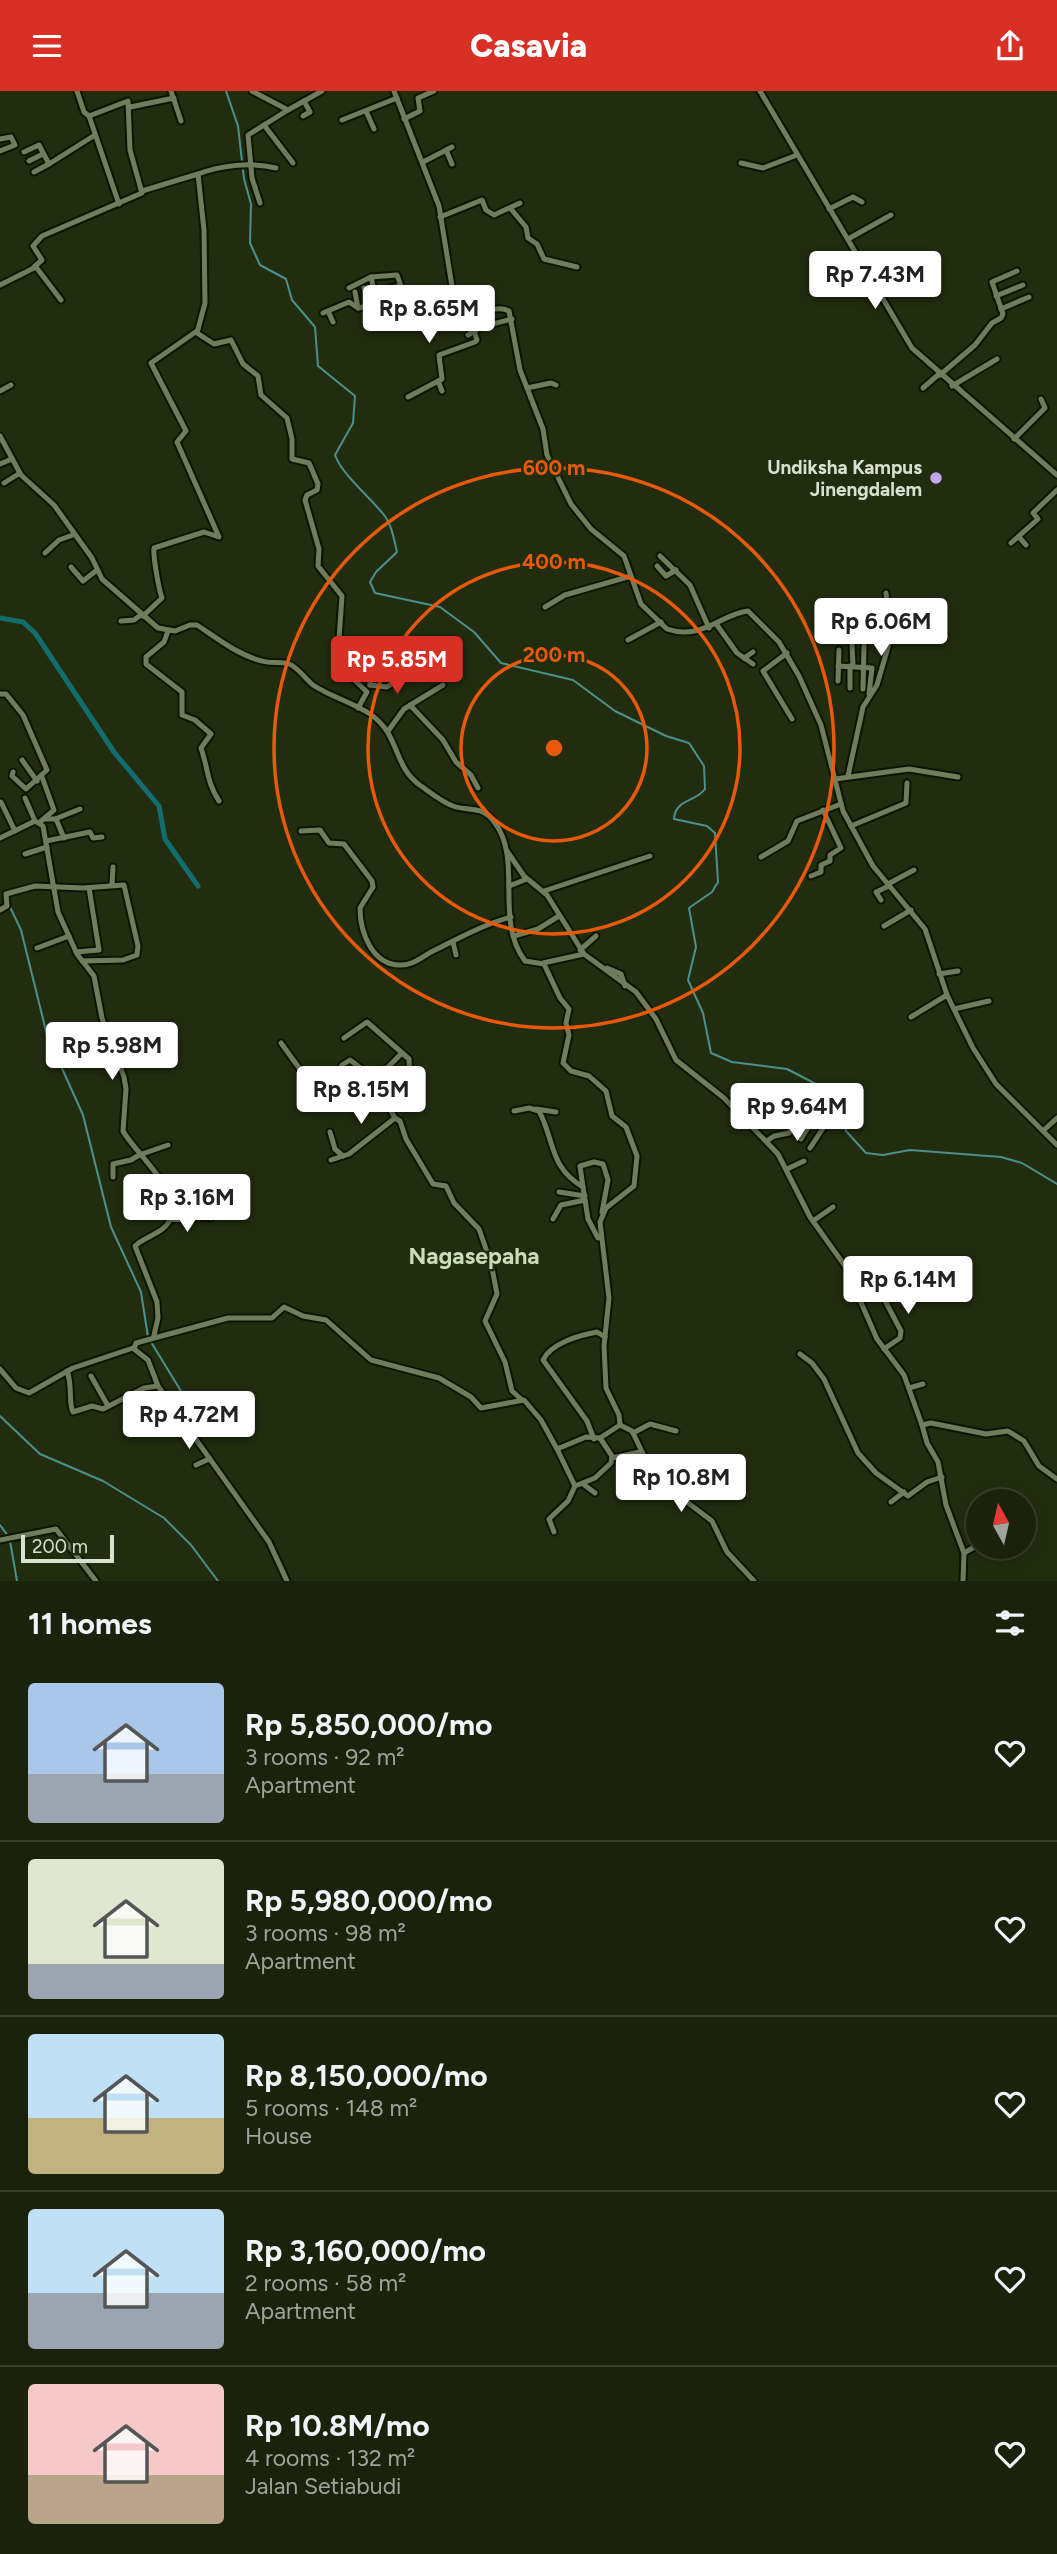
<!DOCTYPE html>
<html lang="en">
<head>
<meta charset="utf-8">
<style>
  :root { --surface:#1a220c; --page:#272f1a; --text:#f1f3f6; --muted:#9fa49d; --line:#383f2d; --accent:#d93025 }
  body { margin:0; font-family:Figtree,sans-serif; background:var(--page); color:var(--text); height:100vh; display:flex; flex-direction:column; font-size:26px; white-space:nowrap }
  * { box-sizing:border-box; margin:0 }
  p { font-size:23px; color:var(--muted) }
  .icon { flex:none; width:38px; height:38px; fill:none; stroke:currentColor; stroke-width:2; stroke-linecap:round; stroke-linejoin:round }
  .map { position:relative; height:1490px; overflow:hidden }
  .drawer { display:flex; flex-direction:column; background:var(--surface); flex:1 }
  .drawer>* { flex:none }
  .needle { width:46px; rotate:352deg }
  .controls { position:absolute; left:966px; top:1398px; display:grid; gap:14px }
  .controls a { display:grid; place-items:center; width:70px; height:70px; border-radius:50%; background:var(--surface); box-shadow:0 4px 18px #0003,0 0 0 2px var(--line); font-size:35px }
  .scale { position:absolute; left:21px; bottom:18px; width:93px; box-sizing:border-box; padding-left:7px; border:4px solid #d8e0cf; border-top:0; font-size:19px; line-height:24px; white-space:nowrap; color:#d8e0cf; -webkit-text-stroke:5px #222d10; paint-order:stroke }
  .price { position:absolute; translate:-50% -60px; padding:0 16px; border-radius:7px; background:#fff; color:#222; font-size:23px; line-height:46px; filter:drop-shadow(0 2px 4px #0008) }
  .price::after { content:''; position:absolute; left:50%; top:42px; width:21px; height:16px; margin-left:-10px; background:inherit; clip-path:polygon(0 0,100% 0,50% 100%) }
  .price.on { background:var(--accent); color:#fff }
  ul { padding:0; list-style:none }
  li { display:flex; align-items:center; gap:21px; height:175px; padding:0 28px }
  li+li { border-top:2px solid var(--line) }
  li span { display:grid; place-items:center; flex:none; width:196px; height:140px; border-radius:7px; color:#555 }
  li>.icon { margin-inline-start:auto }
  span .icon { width:84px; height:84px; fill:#fffc; stroke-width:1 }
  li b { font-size:30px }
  h2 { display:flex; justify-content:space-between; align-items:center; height:84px; padding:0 28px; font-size:30px }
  header { display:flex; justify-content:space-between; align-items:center; height:91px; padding:0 28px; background:var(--accent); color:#fff; font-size:32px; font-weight:800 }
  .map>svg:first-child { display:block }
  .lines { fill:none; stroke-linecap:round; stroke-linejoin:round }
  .stream { stroke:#4d908b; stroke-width:2 }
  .river { stroke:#116d6e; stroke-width:5 }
  .minor-casing { stroke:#0b1500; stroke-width:9 }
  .minor { stroke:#707d5d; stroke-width:5 }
  .ring { fill:none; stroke:#e8590c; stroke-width:3.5 }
  .poi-dot { fill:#c3a7f2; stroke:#222d10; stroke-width:2.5 }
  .labels { text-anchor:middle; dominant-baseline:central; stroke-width:5; stroke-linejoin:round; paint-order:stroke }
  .poi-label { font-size:19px; font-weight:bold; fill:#d8e0cf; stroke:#222d10; text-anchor:end }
  .quarter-label { font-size:23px; font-weight:bold; fill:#ccdbb8; stroke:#222d10 }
  .centre { fill:#e8590c; stroke:#222d10; stroke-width:3.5 }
  .ring-label { font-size:21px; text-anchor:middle; font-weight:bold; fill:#e8590c; stroke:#222d10; stroke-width:5; stroke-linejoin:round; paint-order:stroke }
</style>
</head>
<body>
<header><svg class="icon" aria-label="menu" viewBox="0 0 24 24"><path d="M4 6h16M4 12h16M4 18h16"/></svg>Casavia<svg class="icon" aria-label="share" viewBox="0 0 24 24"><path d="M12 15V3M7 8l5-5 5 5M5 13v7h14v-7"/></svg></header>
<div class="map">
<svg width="1057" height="1490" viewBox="0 0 1057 1490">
  <rect width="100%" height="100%" fill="#222d10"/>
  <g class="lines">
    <g class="stream">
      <path d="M226,0l12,35 6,53 7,25 -1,39 10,22 26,14 6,21 23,27 3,39 37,30 -2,27 -18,32c7,20 36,43 49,60 8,10 10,25 13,37l-21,20 -6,10 5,11 65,14 34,25 27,31 72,17 42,31 51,25 23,7 15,23 1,23c-9,13 -30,10 -31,30l33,7 8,7 3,49 -6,10 -23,16 7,39 -8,33 15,33 8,40 21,9 55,7 54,28 5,34 20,22 17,2 27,-5 91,7 21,6 35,21"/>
      <path d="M10,816l11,23 26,105 36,80 28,112 30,65 7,45"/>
      <path d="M151,1251l47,77"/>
      <path d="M0,1325l40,38 63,27 61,37 27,27 27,36"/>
      <path d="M0,1434l8,11"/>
      <path d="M10,1450l7,40"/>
    </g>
    <path class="river" d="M0,527l23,4 12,11 79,119 45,54 6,33 33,47"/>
    <defs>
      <g id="minor">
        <path d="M77,0l7,21 5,4 30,88"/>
        <path d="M171,0l10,30"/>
        <path d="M252,0l36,19 34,-19"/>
        <path d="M394,0l45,115 18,111c17,6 34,-15 52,-6l11,59 23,59 4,26 24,49 20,25 33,27 17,48 26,25c34,12 54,-15 81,-18l31,31 20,34 22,49 22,86 30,55 52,63 22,66 26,53 23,36 61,61"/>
        <path d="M760,0l152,257 145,127"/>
        <path d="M130,16l44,-9"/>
        <path d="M366,20l8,18"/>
        <path d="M303,25l7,-4 -6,-11"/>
        <path d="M404,28l16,-8 -2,-13 16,-7"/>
        <path d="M342,29l55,-22"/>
        <path d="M264,34l29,38"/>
        <path d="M0,48l11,-2 4,8 -15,6"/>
        <path d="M446,59l6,14"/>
        <path d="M24,61l15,-7 10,19 46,-29"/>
        <path d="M29,70l14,-7"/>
        <path d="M423,71l29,-15"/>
        <path d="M741,72l22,5 34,-13"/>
        <path d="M34,81l15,-8"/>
        <path d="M198,83c24,-9 53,-12 78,-6"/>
        <path d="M142,100l56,-17 6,56 1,73 -8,30 17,11 17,-4 12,24 15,12 3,19 26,23 5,21v20l17,4 9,21 -1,6 -10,5 -2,5 14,49 -1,17 24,30 -4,58 11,21 18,17 -9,16"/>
        <path d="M260,112l-8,-25 -4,-43 40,-25"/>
        <path d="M511,118l15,18 2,11 9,6 7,15 33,8"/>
        <path d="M829,118l24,-12 9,5"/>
        <path d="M440,126l42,-17 4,10 8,5 26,-12"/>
        <path d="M848,148l43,-24"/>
        <path d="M34,176l8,-7 -9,-14 9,-10 100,-43 -12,-43 -2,-49 -39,15"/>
        <path d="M371,186l26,-2 4,11"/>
        <path d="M0,194l36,-18 25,33"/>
        <path d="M349,197l22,-11 6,26"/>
        <path d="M364,197l4,18 86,-18"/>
        <path d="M375,200l26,-5 9,40"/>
        <path d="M355,201l3,16 10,-2"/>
        <path d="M996,205l27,-11"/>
        <path d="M1001,218l28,-12"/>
        <path d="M328,220l5,11"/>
        <path d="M323,222l26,-11 9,6"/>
        <path d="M468,244l13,-8 31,-8"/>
        <path d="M940,284l35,-30 17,-22 9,-5 2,-4 -11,-32 25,-11"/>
        <path d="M438,290l4,10"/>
        <path d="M952,295l45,-27"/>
        <path d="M527,297l24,-5 5,2"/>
        <path d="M923,297l16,-14"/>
        <path d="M0,300l11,-6"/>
        <path d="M408,306l34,-18 -3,-24 36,-13 2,-2 -3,-9"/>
        <path d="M0,345l21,39 33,30 38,53 10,21 56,49 17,3 15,-6h7c21,14 41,30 65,36 9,3 19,0 27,3 9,3 16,15 24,21 18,12 39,17 57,29 31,21 22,52 51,72 10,7 21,16 32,20 17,6 30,-1 42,17 28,38 -1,97 30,138l19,3 16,34 9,11 -3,14 3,12 -6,28 8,8 18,5 17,15 6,25 14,11 11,29 -3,30 -28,22 -6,14 9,76 -5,48 2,42 13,27 1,10"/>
        <path d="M1014,348l31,-31 -4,-9"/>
        <path d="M0,373l12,-5"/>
        <path d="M4,392l16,-10"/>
        <path d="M1019,446l7,8"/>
        <path d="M1011,452l27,-24 -5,-6 24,-23"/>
        <path d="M45,462l14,-13 14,-5"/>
        <path d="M660,465l30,29 19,43"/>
        <path d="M657,475l9,10 10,-6"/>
        <path d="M71,476l12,14 14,-11"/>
        <path d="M545,516l20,-12 66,-19"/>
        <path d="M143,525l19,-18c-3,-8 -9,-41 -8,-50l50,-16 15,5 -42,-95 9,-11 -35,-68 46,-32"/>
        <path d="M121,530l13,-1 8,-6"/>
        <path d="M717,534l20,28 16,11"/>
        <path d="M168,540l-4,11 -18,15v7l36,28v23l13,5 16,14 -10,14c7,20 6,35 18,53"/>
        <path d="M628,549l33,-18"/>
        <path d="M852,551l1,24"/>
        <path d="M787,562l-24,18 29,48"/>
        <path d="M744,567l9,-6"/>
        <path d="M838,575l34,2 -3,26"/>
        <path d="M838,590l1,-31"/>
        <path d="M370,594l17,2 25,-17"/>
        <path d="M370,594v-11l19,-12"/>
        <path d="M850,597v-22"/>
        <path d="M863,598l1,-43"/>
        <path d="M0,603h6l17,21 24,55 -21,19 -14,-13 1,-4"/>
        <path d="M410,614l33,35 13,22 15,13 7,13"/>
        <path d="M388,640l16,-22 39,-24"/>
        <path d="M22,669l15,21"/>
        <path d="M848,685l15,-69 14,-22 14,-48 -5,-44"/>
        <path d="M835,688l74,-10 49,8"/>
        <path d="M25,707l10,23"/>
        <path d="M1,711l14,29"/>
        <path d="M46,728h9l25,-10"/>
        <path d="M56,728l8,19"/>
        <path d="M40,731l14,-12 -12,-33"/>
        <path d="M851,735l55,-23 1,-20"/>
        <path d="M301,740l19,-1 9,13 15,1 28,37 1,6 -13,21c0,24 12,57 40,57 13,1 24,-10 35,-15 24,-12 50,-26 76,-33"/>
        <path d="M0,747l35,-17 8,5 15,86 19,42 17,22 8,42 22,59 2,12 -3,42c11,21 61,61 47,89 -7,14 -25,16 -35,26l22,56 1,16 -4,17"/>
        <path d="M46,750l44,-9 3,6 9,-1"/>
        <path d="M507,760l17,25 23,19 37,59 52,38 20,27 20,41 48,38 54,56 32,63 35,49 32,73 27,36 18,50 9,-2 55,11 22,-3 16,10 15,25 18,13"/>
        <path d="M25,763l22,-7"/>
        <path d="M761,766l27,-16 9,-20 44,-17"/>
        <path d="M811,785l10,-4v-7l9,-4v-6l11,-7 -18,-38"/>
        <path d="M888,793l26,-14"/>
        <path d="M112,794l1,-18"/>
        <path d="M509,795l18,-7"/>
        <path d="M544,800l106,-35"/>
        <path d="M881,809l-5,-8 13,-6"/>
        <path d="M0,819l7,-4 -1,-12 29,-8 48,2 41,-3 14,61 -1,9 -14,5 -41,1"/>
        <path d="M884,835l27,-16"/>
        <path d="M514,845l24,-7 21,-13"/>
        <path d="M453,851l3,13"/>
        <path d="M37,857l32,-12"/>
        <path d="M580,859l16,-14"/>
        <path d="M76,861l23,-2 -10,-62"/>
        <path d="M543,872l41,-9"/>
        <path d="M607,877l14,6 4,12"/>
        <path d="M939,883l19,-3"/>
        <path d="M954,918l35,-8"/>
        <path d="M911,926l36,-22"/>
        <path d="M344,947l23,-16 42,37 1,20 -26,19"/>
        <path d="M281,952l42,58 18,-4 -4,-23 5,-9 8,-5 16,12 -1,11 17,12 13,23 5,3 6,18 27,45 13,2 8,17 25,26 12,34 6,31 -12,27 20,41 7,29 9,8"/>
        <path d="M366,982l14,2 22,-22"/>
        <path d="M536,1018l20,3"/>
        <path d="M514,1020l15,-3 10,3c16,30 10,56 44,76l5,32 10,19"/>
        <path d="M1045,1038l12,-11"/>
        <path d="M330,1041l5,17 8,7"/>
        <path d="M767,1050l7,-5 15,-3 25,-38 13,2 -26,42"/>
        <path d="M810,1057l25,-38 -2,-11 -6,-2"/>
        <path d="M142,1063l26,-9"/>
        <path d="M331,1069l18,-6 46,-36"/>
        <path d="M787,1078l17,-8"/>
        <path d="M113,1086v-13l18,-4 10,-6"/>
        <path d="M583,1096l-3,-21 14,-4 9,2 5,16 -6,32"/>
        <path d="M559,1101l26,4"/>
        <path d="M171,1128c14,3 28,-5 40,-1"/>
        <path d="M553,1128l8,-14 24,-5"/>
        <path d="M813,1130l20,-14"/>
        <path d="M870,1181l31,59 -1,7 -16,11"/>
        <path d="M800,1263l12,9 12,16 34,74 18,20 32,23 19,-14 15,-5"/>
        <path d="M0,1278l16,19 13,5 44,-25 60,-20"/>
        <path d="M67,1280c6,15 1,32 6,41l19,-6 11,3 41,-21 14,-2"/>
        <path d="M91,1285l17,30"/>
        <path d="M909,1297l14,-4"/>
        <path d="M620,1334l12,6 17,35 26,27 37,28 15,31 27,29"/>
        <path d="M922,1334l5,18 11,19 8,43 18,48 -1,28"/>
        <path d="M633,1342l17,-9 26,7"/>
        <path d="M594,1348l-7,-18 -44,-61c8,-17 37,-25 54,-28l8,5"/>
        <path d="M612,1367l28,-6"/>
        <path d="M196,1374l13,-6"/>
        <path d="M583,1393l12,9"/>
        <path d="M575,1395l20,-8 16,-15 1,-7 -12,-18"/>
        <path d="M891,1411l13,-10"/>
        <path d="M554,1441l-5,-13 19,-18 7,-15 -18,-37"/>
        <path d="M0,1449l56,-11 40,52"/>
        <path d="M964,1462l14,-8"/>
        <path d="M287,1490l-18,-39 -111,-156 -10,-26 -14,-11 2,-6 92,-25h44l12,-11 19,9 23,4 45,40 68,18 32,19 10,11 43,-8 17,20 16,29 29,-12 14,1 20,-13"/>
      </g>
    </defs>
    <use href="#minor" class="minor-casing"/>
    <use href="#minor" class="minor"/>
  </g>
  <g class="ring">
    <circle cx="554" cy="657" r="93"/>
    <circle cx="554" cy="657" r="186"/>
    <circle cx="554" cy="657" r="280"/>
  </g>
  <circle class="poi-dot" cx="936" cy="387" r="7"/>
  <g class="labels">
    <g class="poi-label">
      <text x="922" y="376">Undiksha Kampus<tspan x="922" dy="22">Jinengdalem</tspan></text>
    </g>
    <g class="quarter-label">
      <text x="474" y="1165">Nagasepaha</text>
    </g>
  </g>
  <circle cx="554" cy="657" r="10" class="centre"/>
  <g class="ring-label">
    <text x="554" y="384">600 m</text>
    <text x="554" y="478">400 m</text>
    <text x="554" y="571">200 m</text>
  </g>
</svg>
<div class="controls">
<a><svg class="needle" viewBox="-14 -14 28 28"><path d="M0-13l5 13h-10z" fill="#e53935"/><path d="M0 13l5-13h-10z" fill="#9fa49d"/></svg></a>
</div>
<div class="scale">200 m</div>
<b class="price" style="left:875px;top:220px">Rp 7.43M</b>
<b class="price" style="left:429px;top:254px">Rp 8.65M</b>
<b class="price" style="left:881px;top:567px">Rp 6.06M</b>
<b class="price on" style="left:397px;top:605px">Rp 5.85M</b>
<b class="price" style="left:112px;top:991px">Rp 5.98M</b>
<b class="price" style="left:361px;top:1035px">Rp 8.15M</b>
<b class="price" style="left:797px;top:1052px">Rp 9.64M</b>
<b class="price" style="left:187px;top:1143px">Rp 3.16M</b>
<b class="price" style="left:908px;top:1225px">Rp 6.14M</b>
<b class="price" style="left:189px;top:1360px">Rp 4.72M</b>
<b class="price" style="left:681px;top:1423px">Rp 10.8M</b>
</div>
<section class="drawer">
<h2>11 homes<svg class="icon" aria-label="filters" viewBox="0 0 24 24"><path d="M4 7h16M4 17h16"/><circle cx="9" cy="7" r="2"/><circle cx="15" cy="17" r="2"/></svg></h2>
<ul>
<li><span style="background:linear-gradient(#a9c7e8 65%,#9aa5b1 0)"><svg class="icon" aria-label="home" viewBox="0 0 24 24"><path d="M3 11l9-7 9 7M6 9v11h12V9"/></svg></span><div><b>Rp 5,850,000/mo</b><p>3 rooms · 92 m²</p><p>Apartment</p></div><svg class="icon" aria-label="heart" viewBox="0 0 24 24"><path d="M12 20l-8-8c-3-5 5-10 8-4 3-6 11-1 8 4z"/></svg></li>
<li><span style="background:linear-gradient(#dfe7d0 75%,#9aa5b1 0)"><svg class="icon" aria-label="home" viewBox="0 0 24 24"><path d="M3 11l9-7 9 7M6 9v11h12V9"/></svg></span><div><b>Rp 5,980,000/mo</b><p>3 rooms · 98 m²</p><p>Apartment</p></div><svg class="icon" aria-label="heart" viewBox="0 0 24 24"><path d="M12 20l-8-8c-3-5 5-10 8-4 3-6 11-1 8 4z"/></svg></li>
<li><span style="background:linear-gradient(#bfe0f5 60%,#c2b280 0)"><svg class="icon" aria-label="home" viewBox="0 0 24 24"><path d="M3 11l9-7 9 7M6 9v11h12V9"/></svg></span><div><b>Rp 8,150,000/mo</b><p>5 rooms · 148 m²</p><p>House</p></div><svg class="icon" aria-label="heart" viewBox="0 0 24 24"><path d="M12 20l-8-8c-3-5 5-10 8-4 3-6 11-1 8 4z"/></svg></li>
<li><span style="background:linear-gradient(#bfe0f5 60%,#9aa5b1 0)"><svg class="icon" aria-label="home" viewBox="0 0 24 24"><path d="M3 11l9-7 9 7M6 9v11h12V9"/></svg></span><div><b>Rp 3,160,000/mo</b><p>2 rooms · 58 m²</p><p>Apartment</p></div><svg class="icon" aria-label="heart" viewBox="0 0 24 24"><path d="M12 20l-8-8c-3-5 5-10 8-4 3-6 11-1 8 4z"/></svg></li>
<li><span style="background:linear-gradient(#f6c9c9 65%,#b9a48a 0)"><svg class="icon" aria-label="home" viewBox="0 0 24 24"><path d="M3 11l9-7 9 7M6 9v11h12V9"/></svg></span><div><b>Rp 10.8M/mo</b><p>4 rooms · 132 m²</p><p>Jalan Setiabudi</p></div><svg class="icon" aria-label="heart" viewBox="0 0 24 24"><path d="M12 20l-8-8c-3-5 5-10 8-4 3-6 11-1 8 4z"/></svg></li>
</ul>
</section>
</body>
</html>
